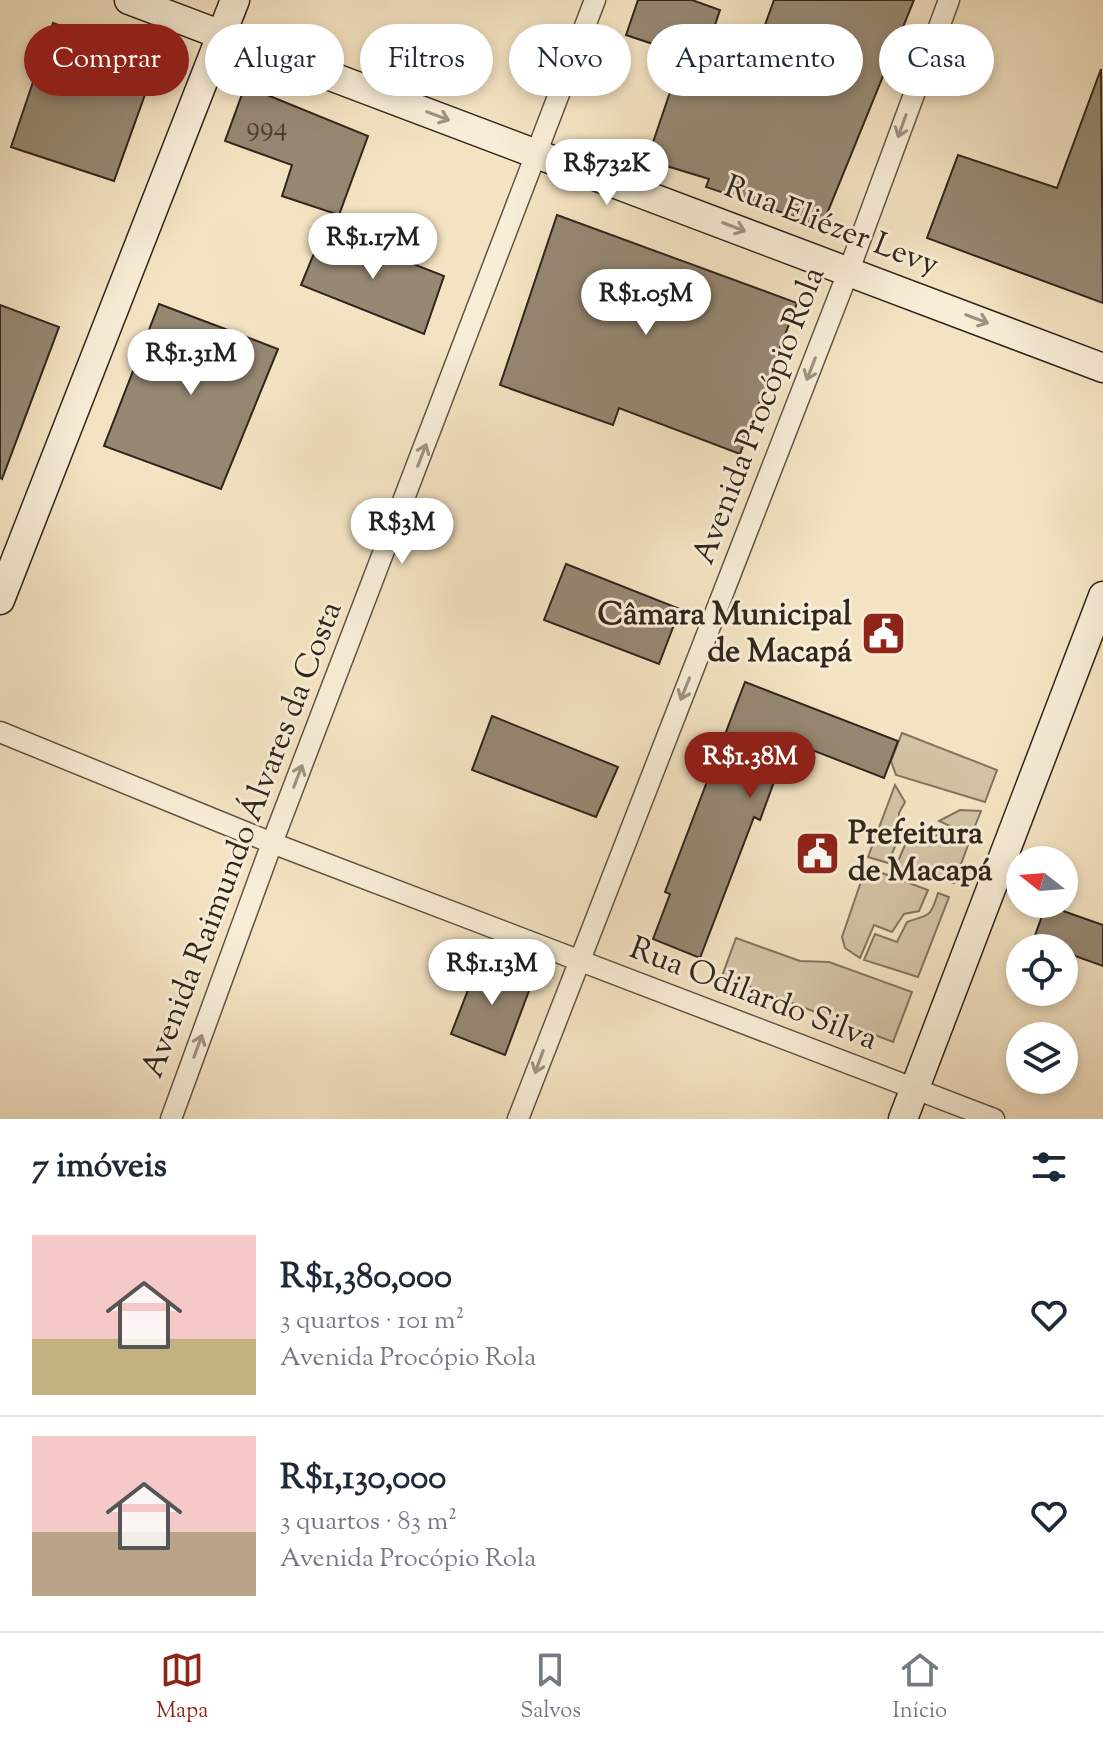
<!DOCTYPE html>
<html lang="pt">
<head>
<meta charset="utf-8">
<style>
  :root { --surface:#fff; --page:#f6f6f7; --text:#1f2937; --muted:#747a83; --line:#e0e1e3; --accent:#8f2418 }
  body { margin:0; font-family:"Sorts Mill Goudy",serif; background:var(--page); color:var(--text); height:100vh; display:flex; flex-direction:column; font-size:30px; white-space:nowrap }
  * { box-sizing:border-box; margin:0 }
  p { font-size:26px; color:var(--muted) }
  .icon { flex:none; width:44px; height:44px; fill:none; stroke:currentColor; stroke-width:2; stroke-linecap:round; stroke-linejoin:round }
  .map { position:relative; height:1119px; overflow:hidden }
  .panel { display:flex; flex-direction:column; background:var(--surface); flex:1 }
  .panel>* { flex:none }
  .guide { position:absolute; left:24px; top:24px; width:1056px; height:72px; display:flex; gap:16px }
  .needle { width:52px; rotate:287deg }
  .buttons { position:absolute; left:1006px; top:846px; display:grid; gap:16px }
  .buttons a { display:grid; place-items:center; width:72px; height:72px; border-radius:50%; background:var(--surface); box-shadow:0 4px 12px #0003; font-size:40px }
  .price { position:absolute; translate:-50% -68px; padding:0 18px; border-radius:28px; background:#fff; color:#222; font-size:26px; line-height:52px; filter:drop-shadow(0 2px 4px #0008) }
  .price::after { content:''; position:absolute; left:50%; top:48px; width:24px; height:18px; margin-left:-12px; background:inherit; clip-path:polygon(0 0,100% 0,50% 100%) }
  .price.current { background:var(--accent); color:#fff }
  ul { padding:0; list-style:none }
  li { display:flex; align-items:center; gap:24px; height:200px; padding:0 32px }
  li+li { border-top:2px solid var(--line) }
  li span { display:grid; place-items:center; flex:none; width:224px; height:160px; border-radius:0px; color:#555 }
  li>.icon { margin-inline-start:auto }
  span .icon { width:96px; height:96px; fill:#fffc; stroke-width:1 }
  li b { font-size:34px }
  h2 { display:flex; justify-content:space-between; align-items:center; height:96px; padding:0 32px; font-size:34px }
  .tag { padding:0 28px; border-radius:36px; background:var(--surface); box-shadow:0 4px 12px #0003; font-size:28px; line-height:72px }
  .tag.current { background:var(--accent); color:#fff }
  .menu { display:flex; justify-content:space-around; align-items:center; height:112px; border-top:2px solid var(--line); background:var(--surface); font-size:22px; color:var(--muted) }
  .menu a { display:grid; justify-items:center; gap:4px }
  .menu .current { color:var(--accent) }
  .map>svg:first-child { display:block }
  .green { fill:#d3c3a6; stroke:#827462; stroke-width:2 }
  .building { fill:#968873; stroke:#31261d; stroke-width:2 }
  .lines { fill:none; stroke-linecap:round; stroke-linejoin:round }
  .street-casing { stroke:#625546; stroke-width:23 }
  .secondary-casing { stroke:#31261d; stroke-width:31 }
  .street { stroke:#f8edd7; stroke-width:20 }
  .secondary { stroke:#f8edd7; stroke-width:28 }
  .oneway { stroke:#9e9383 }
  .labels { text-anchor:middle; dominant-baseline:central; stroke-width:6; stroke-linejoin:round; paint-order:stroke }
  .number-label { font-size:28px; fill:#4a3e32 }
  .street-label { font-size:32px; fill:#31261d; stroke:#f8edd7 }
  .poi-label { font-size:32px; font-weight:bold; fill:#31261d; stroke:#f8edd7; text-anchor:end }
</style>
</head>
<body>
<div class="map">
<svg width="1103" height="1119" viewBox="0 0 1103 1119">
  <rect width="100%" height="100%" fill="#f4e3c2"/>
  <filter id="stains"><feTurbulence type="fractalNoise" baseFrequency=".0025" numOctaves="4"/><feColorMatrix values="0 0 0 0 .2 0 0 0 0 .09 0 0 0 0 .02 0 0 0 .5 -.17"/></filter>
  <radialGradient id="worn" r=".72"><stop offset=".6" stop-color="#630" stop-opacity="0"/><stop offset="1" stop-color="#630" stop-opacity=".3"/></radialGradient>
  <g class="green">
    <path d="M902,733l95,37 -12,32 -89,-27 -5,-14z"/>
    <path d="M895,785l10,17 -6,11v24l-11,26 -20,-6z"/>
    <path d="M960,810l21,1 -10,25 -32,-15z"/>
    <path d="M944,833l24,12 -14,38 -58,-17 12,-28 10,2z"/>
    <path d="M866,867l62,23 -9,21 -15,3 -12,18 -18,-7 -14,33 -15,-10 -3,-11z"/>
    <path d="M938,893l11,4 -31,80 -54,-17 11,-26 22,8 10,-20c22,-8 23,-3 31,-29z"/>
    <path d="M736,938l64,23 29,1 83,30 -19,50 -171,-66z"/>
  </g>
  <g class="building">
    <path d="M638,0h54l28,10 -19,56 44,14 29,-80h140l-92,226 -116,-39 3,-8 -62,-19 36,-106 -57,-19z"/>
    <path d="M53,23l104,38 -43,120 -103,-34z"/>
    <path d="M1101,69l2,234 -176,-65 31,-83 99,33z"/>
    <path d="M245,86l123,50 -29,79 -57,-19 10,-31 -67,-24z"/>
    <path d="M557,215l240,88 -57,151 -121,-46 -6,17 -113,-40z"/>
    <path d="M324,229l120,47 -20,58 -123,-49z"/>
    <path d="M159,304l119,45 -57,140 -117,-43z"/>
    <path d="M0,305l59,22 -57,152 -2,-1z"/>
    <path d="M566,564l114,45 -21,55 -115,-44z"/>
    <path d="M745,682l153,59 -14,37 -95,-37 -29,79 -6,-3 -54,141 -47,-19 17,-45 -5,-2z"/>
    <path d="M492,716l126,51 -22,50 -124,-47z"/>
    <path d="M1046,905l57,20v41l-39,-14v-4l-31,-7z"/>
    <path d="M480,959l53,21 -28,75 -54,-21z"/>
  </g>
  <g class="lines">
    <defs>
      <g id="street">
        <path d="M0,732l272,111 722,276"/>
        <path d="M171,1119l101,-276 323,-843"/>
        <path d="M518,1119l331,-849 100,-270"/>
      </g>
      <g id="secondary">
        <path d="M129,0l974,368"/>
        <path d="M0,600l235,-600"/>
        <path d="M903,1119l200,-523"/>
      </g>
    </defs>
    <use href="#street" class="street-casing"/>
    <use href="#secondary" class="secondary-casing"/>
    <use href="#street" class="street"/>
    <use href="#secondary" class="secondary"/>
  </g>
  <defs><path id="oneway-shaft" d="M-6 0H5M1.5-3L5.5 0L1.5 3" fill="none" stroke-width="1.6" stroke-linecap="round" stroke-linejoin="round" transform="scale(2)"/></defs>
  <g class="oneway">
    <use href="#oneway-shaft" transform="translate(438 116) rotate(21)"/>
    <use href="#oneway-shaft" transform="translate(902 126) rotate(110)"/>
    <use href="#oneway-shaft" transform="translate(734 227) rotate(21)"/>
    <use href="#oneway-shaft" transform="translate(977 319) rotate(21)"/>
    <use href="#oneway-shaft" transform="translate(811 369) rotate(111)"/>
    <use href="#oneway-shaft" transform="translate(422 455) rotate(-69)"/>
    <use href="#oneway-shaft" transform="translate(685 689) rotate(112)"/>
    <use href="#oneway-shaft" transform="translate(298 776) rotate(-69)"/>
    <use href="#oneway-shaft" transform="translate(198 1046) rotate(-70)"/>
    <use href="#oneway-shaft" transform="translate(539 1062) rotate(110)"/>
  </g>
  <defs>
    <symbol id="civic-square" viewBox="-11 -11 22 22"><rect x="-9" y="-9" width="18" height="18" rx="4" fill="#8f2418" stroke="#f8edd7"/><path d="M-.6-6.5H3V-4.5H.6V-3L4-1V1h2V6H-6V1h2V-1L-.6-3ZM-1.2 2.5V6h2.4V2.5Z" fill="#fff"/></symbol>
  </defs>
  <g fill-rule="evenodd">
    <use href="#civic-square" x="858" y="608" width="51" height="51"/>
    <use href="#civic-square" x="792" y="828" width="51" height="51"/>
  </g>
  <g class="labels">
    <g class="number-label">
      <text x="267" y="128">994</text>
    </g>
    <g class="street-label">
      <text transform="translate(831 227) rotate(21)">Rua Eliézer Levy</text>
      <text transform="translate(760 416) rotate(-69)">Avenida Procópio Rola</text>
      <text transform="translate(243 840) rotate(-69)">Avenida Raimundo Álvares da Costa</text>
      <text transform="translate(753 995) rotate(21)">Rua Odilardo Silva</text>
    </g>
    <g class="poi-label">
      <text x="852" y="616">Câmara Municipal<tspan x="852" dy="37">de Macapá</tspan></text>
      <text x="848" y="835" text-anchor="start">Prefeitura<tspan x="848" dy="37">de Macapá</tspan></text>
    </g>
  </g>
  <rect width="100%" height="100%" filter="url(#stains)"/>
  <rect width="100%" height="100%" fill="url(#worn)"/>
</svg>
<div class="buttons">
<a><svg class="needle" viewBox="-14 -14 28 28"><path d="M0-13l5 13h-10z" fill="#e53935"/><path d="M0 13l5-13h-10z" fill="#747a83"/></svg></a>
<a><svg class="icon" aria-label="locate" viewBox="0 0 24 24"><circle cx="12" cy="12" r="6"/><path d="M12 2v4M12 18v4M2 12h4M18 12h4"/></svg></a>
<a><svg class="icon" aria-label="layers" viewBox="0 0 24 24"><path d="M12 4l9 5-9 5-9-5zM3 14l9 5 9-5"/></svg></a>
</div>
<b class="price" style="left:607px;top:207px">R$732K</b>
<b class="price" style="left:373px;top:281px">R$1.17M</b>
<b class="price" style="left:646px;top:337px">R$1.05M</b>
<b class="price" style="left:191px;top:397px">R$1.31M</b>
<b class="price" style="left:402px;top:566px">R$3M</b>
<b class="price current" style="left:750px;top:800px">R$1.38M</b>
<b class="price" style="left:492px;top:1007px">R$1.13M</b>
<div class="guide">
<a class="tag current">Comprar</a>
<a class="tag">Alugar</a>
<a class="tag">Filtros</a>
<a class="tag">Novo</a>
<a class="tag">Apartamento</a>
<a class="tag">Casa</a>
</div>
</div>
<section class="panel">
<h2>7 imóveis<svg class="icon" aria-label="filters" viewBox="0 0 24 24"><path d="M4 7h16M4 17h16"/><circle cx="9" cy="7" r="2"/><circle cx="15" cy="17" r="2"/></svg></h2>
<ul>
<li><span style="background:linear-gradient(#f6c9c9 65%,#c2b280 0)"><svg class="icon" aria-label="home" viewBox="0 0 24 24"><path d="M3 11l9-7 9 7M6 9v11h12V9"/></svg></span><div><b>R$1,380,000</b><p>3 quartos · 101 m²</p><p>Avenida Procópio Rola</p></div><svg class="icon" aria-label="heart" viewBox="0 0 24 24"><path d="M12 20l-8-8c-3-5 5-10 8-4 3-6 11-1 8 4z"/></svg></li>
<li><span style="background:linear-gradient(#f6c9c9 60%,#b9a48a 0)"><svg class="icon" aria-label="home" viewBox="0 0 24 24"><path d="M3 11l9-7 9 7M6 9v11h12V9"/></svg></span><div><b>R$1,130,000</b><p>3 quartos · 83 m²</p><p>Avenida Procópio Rola</p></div><svg class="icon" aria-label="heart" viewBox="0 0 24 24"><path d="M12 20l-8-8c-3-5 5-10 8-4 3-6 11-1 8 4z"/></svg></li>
</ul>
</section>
<nav class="menu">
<a class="current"><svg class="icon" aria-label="map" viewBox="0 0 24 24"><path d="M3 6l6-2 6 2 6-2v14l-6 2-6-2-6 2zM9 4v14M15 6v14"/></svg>Mapa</a>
<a><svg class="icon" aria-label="saved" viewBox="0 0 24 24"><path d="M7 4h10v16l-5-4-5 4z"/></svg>Salvos</a>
<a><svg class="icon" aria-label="home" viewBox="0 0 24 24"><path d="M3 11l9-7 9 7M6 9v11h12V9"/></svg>Início</a>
</nav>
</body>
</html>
